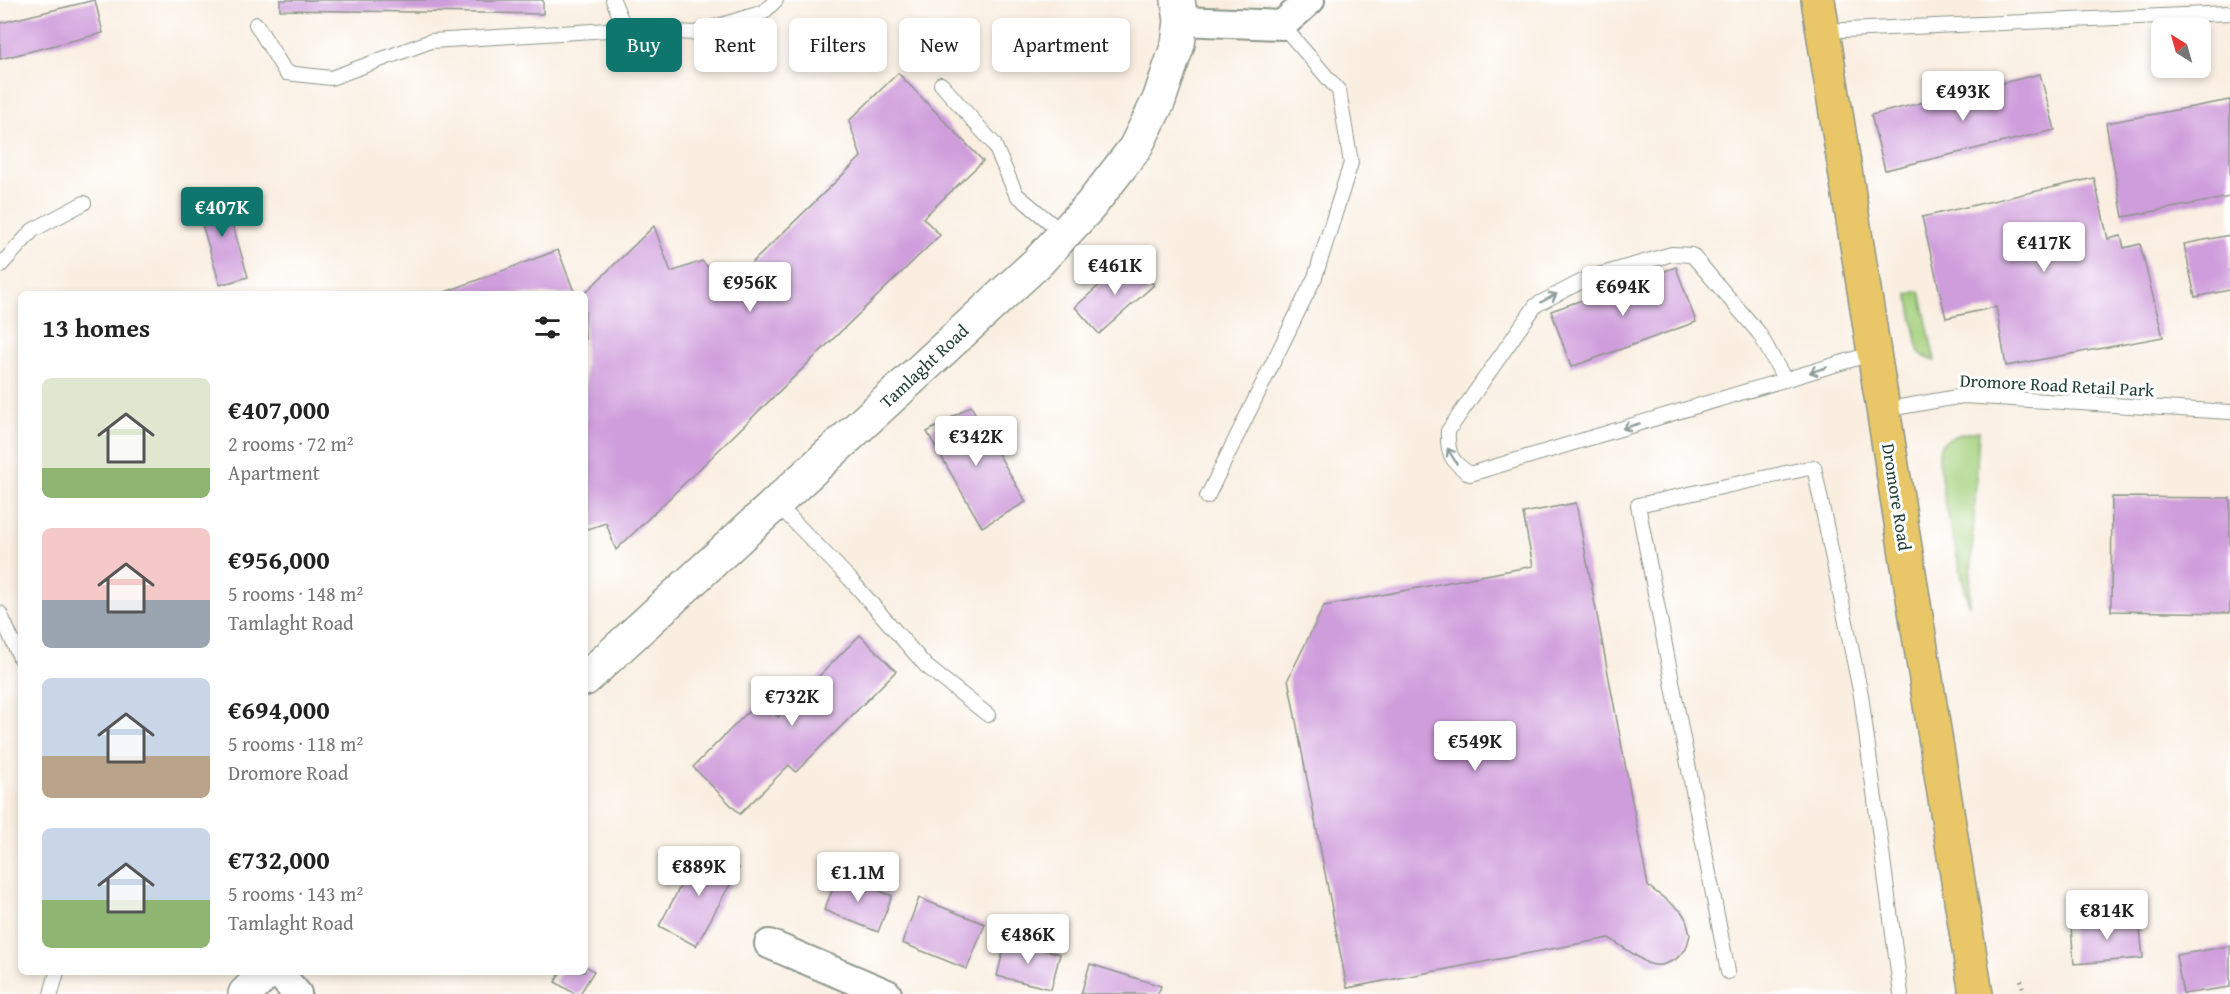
<!DOCTYPE html>
<html lang="en">
<head>
<meta charset="utf-8">
<style>
  :root { --surface:#fff; --page:#f6f6f6; --text:#222; --muted:#767676; --accent:#0f766e }
  body { margin:0; font-family:"Gentium Book Plus",serif; background:var(--page); color:var(--text); height:100vh; display:flex; flex-direction:column; font-size:22px; white-space:nowrap }
  * { box-sizing:border-box; margin:0 }
  p { font-size:20px; color:var(--muted) }
  .icon { flex:none; width:33px; height:33px; fill:none; stroke:currentColor; stroke-width:2; stroke-linecap:round; stroke-linejoin:round }
  .map { position:relative; flex:1; overflow:hidden }
  .panel { position:absolute; left:18px; top:291px; width:570px; height:684px; display:flex; flex-direction:column; background:var(--surface); border-radius:9px; box-shadow:0 3px 9px #0003 }
  .panel>* { flex:none }
  .hud { position:absolute; left:606px; top:18px; width:570px; height:54px; display:flex; gap:12px }
  .needle { width:39px; rotate:323deg }
  .controls { position:absolute; left:2151px; top:18px; display:grid; gap:12px }
  .controls a { display:grid; place-items:center; width:60px; height:60px; border-radius:9px; background:var(--surface); box-shadow:0 3px 9px #0003; font-size:30px }
  .price { position:absolute; translate:-50% -51px; padding:0 14px; border-radius:6px; background:#fff; color:#222; font-size:20px; line-height:39px; filter:drop-shadow(0 2px 3px #0008) }
  .price::after { content:''; position:absolute; left:50%; top:36px; width:18px; height:14px; margin-left:-9px; background:inherit; clip-path:polygon(0 0,100% 0,50% 100%) }
  .price.on { background:var(--accent); color:#fff }
  ul { padding:0; list-style:none }
  li { display:flex; align-items:center; gap:18px; height:150px; padding:0 24px }
  li span { display:grid; place-items:center; flex:none; width:168px; height:120px; border-radius:9px; color:#555 }
  li>.icon { margin-inline-start:auto }
  span .icon { width:72px; height:72px; fill:#fffc; stroke-width:1 }
  li b { font-size:26px }
  h2 { display:flex; justify-content:space-between; align-items:center; height:72px; padding:0 24px; font-size:26px }
  .tag { padding:0 21px; border-radius:9px; background:var(--surface); box-shadow:0 3px 9px #0003; font-size:21px; line-height:54px }
  .tag.on { background:var(--accent); color:#fff }
  .map>svg:first-child { display:block }
  .green { fill:#a4d07d; stroke:#628658; stroke-width:1.5 }
  .building { fill:#cf9ddb }
  .lines { fill:none; stroke-linecap:round; stroke-linejoin:round }
  .service-casing { stroke:#8c968a; stroke-width:16 }
  .minor-casing { stroke:#8c968a; stroke-width:32 }
  .tertiary-casing { stroke:#8c968a; stroke-width:36 }
  .trunk-casing { stroke:#8c968a; stroke-width:36 }
  .path { stroke:#8c968a; stroke-width:4; stroke-dasharray:1.5 4.5; stroke-linecap:butt }
  .service { stroke:#fff; stroke-width:14 }
  .minor { stroke:#fff; stroke-width:28 }
  .tertiary { stroke:#fff; stroke-width:33 }
  .trunk { stroke:#e9c769; stroke-width:33 }
  .oneway { stroke:#8f9e9a }
  .labels { text-anchor:middle; dominant-baseline:central; stroke-width:6; stroke-linejoin:round; paint-order:stroke }
  .street-label { font-size:18px; fill:#1f3d34; stroke:#fff }
</style>
</head>
<body>
<div class="map">
<svg width="2230" height="994" viewBox="0 0 2230 994">
  <rect width="100%" height="100%" fill="#fff"/>
  <filter id="ink" filterUnits="userSpaceOnUse"><feTurbulence type="fractalNoise" baseFrequency=".0167" numOctaves="2"/><feDisplacementMap in="SourceGraphic" scale="12" xChannelSelector="R" yChannelSelector="G"/><feConvolveMatrix kernelMatrix="1 2 1 2 8 2 1 2 1" color-interpolation-filters="sRGB"/></filter>
  <filter id="wash" filterUnits="userSpaceOnUse"><feTurbulence type="fractalNoise" baseFrequency=".008" numOctaves="4" result="noise"/><feDisplacementMap in="SourceGraphic" scale="24" xChannelSelector="R" yChannelSelector="G"/><feGaussianBlur stdDeviation="1.35" result="paint"/><feColorMatrix in="noise" values="0 0 0 0 0 0 0 0 0 0 0 0 0 0 0 0 0 1.4 0 .05"/><feComposite in="paint" operator="in"/></filter>
  <g filter="url(#wash)">
    <rect width="100%" height="100%" fill="#f9eee0"/>
    <g class="green">
      <path d="M1920,291l15,70 -10,-4 -6,-5 -11,-58z"/>
      <path d="M1979,431l-10,175c-5,-23 -38,-148 -28,-161 7,-10 26,-12 38,-14z"/>
    </g>
    <g id="blocks">
      <g class="building">
        <path d="M95,0l8,33 -103,26v-36z"/>
        <path d="M280,0h263v14l-263,-4z"/>
        <path d="M898,73l85,88 -60,57 17,17 -324,315 -10,-27 -21,7v-237l69,-67 17,46 31,-11 25,26 134,-130 -12,-36z"/>
        <path d="M2040,74l15,56 -170,40 -14,-55z"/>
        <path d="M2230,100v97l-107,20 -17,-94z"/>
        <path d="M2094,178l14,61 13,-3 3,12 16,-4 23,93 -157,29 -10,-59 -50,11 -24,-101z"/>
        <path d="M223,192l25,85 -28,8 -25,-85z"/>
        <path d="M2230,235v55l-35,7 -11,-53z"/>
        <path d="M558,250l17,44h-135z"/>
        <path d="M1130,258l24,27 -55,49 -24,-27z"/>
        <path d="M1676,267l20,55 -125,45 -20,-56z"/>
        <path d="M971,406l55,96 -44,25 -55,-95z"/>
        <path d="M2112,497l118,1v115l-119,-2z"/>
        <path d="M1576,503l72,383 33,25 5,8 4,16 -4,14 -11,11 -13,5h-8l-7,-2 -38,-25 -262,50 -59,-309 36,-73 209,-40 -10,-53z"/>
        <path d="M860,635l36,36 -100,101 -7,-7 -49,49 -47,-47 67,-67 18,17z"/>
        <path d="M701,848l38,20 -43,78 -37,-20z"/>
        <path d="M839,874l53,22 -14,36 -54,-22z"/>
        <path d="M919,898l66,26 -18,45 -65,-26z"/>
        <path d="M2126,913l1,8 12,-1 4,38 -69,6 -3,-37 34,-4 -1,-8z"/>
        <path d="M1006,940l54,14 -9,35 -54,-13z"/>
        <path d="M2230,946v41l-47,7 -7,-39z"/>
        <path d="M1090,964l71,22 -3,8h-77z"/>
        <path d="M585,966l9,5 -14,23h-5l-20,-12 6,-10h24z"/>
      </g>
    </g>
  </g>
  <g filter="url(#ink)">
    <use href="#blocks" fill-opacity="0" stroke="#8c968a" stroke-width="1.5"/>
    <g class="lines">
      <defs>
        <g id="service">
          <path d="M613,0l12,29 70,4 69,-21 12,-12"/>
          <path d="M256,24l30,49 45,5 100,-37 194,-12"/>
          <path d="M1823,31l407,-18"/>
          <path d="M941,84l53,60 22,50 49,41"/>
          <path d="M0,266l33,-36 51,-27"/>
          <path d="M1785,380l-26,-47 -67,-78 -20,-1 -84,24 -52,27 -88,126c-1,22 3,31 22,43l404,-121"/>
          <path d="M1883,410l80,-14 267,16"/>
          <path d="M1207,497l108,-220 36,-114 -12,-72 -57,-66"/>
          <path d="M776,503l74,76 76,87 62,49"/>
          <path d="M0,613l21,47"/>
          <path d="M1728,972l-90,-467 176,-38 47,228 40,299"/>
          <path d="M51,994l6,-22"/>
        </g>
        <g id="minor">
          <path d="M1181,21l101,4 28,-25"/>
          <path d="M769,944l118,50"/>
          <path d="M278,972l19,22"/>
        </g>
        <g id="tertiary">
          <path d="M585,679l452,-416 53,-57 45,-58 24,-48 19,-56 3,-23 -3,-21"/>
          <path d="M245,994l22,-22"/>
        </g>
        <path id="trunk" d="M1818,0l158,994"/>
      </defs>
      <use href="#service" class="service-casing"/>
      <use href="#minor" class="minor-casing"/>
      <use href="#tertiary" class="tertiary-casing"/>
      <use href="#trunk" class="trunk-casing"/>
      <path class="path" d="M2021,980l3,14"/>
      <use href="#service" class="service"/>
      <use href="#minor" class="minor"/>
      <use href="#tertiary" class="tertiary"/>
      <use href="#trunk" class="trunk"/>
    </g>
    <defs><path id="oneway-shaft" d="M-6 0H5M1.5-3L5.5 0L1.5 3" fill="none" stroke-width="1.6" stroke-linecap="round" stroke-linejoin="round" transform="scale(1.5)"/></defs>
    <g class="oneway">
      <use href="#oneway-shaft" transform="translate(1549 298) rotate(-28)"/>
      <use href="#oneway-shaft" transform="translate(1818 370) rotate(163)"/>
      <use href="#oneway-shaft" transform="translate(1631 426) rotate(163)"/>
      <use href="#oneway-shaft" transform="translate(1452 456) rotate(-121)"/>
    </g>
  </g>
  <g class="labels">
    <g class="street-label">
      <text transform="translate(924 366) rotate(-43)">Tamlaght Road</text>
      <text transform="translate(2057 385) rotate(3)">Dromore Road Retail Park</text>
      <text transform="translate(1897 497) rotate(81)">Dromore Road</text>
    </g>
  </g>
</svg>
<div class="controls">
<a><svg class="needle" viewBox="-14 -14 28 28"><path d="M0-13l5 13h-10z" fill="#e53935"/><path d="M0 13l5-13h-10z" fill="#767676"/></svg></a>
</div>
<b class="price" style="left:1963px;top:122px">€493K</b>
<b class="price on" style="left:222px;top:238px">€407K</b>
<b class="price" style="left:2044px;top:273px">€417K</b>
<b class="price" style="left:1115px;top:296px">€461K</b>
<b class="price" style="left:750px;top:313px">€956K</b>
<b class="price" style="left:1623px;top:317px">€694K</b>
<b class="price" style="left:976px;top:467px">€342K</b>
<b class="price" style="left:792px;top:727px">€732K</b>
<b class="price" style="left:1475px;top:772px">€549K</b>
<b class="price" style="left:699px;top:897px">€889K</b>
<b class="price" style="left:858px;top:903px">€1.1M</b>
<b class="price" style="left:2107px;top:941px">€814K</b>
<b class="price" style="left:1028px;top:965px">€486K</b>
<div class="hud">
<a class="tag on">Buy</a>
<a class="tag">Rent</a>
<a class="tag">Filters</a>
<a class="tag">New</a>
<a class="tag">Apartment</a>
</div>
<section class="panel">
<h2>13 homes<svg class="icon" aria-label="filters" viewBox="0 0 24 24"><path d="M4 7h16M4 17h16"/><circle cx="9" cy="7" r="2"/><circle cx="15" cy="17" r="2"/></svg></h2>
<ul>
<li><span style="background:linear-gradient(#dfe7d0 75%,#8fb573 0)"><svg class="icon" aria-label="home" viewBox="0 0 24 24"><path d="M3 11l9-7 9 7M6 9v11h12V9"/></svg></span><div><b>€407,000</b><p>2 rooms · 72 m²</p><p>Apartment</p></div></li>
<li><span style="background:linear-gradient(#f6c9c9 60%,#9aa5b1 0)"><svg class="icon" aria-label="home" viewBox="0 0 24 24"><path d="M3 11l9-7 9 7M6 9v11h12V9"/></svg></span><div><b>€956,000</b><p>5 rooms · 148 m²</p><p>Tamlaght Road</p></div></li>
<li><span style="background:linear-gradient(#c9d6e8 65%,#b9a48a 0)"><svg class="icon" aria-label="home" viewBox="0 0 24 24"><path d="M3 11l9-7 9 7M6 9v11h12V9"/></svg></span><div><b>€694,000</b><p>5 rooms · 118 m²</p><p>Dromore Road</p></div></li>
<li><span style="background:linear-gradient(#c9d6e8 60%,#8fb573 0)"><svg class="icon" aria-label="home" viewBox="0 0 24 24"><path d="M3 11l9-7 9 7M6 9v11h12V9"/></svg></span><div><b>€732,000</b><p>5 rooms · 143 m²</p><p>Tamlaght Road</p></div></li>
</ul>
</section>
</div>
</body>
</html>
